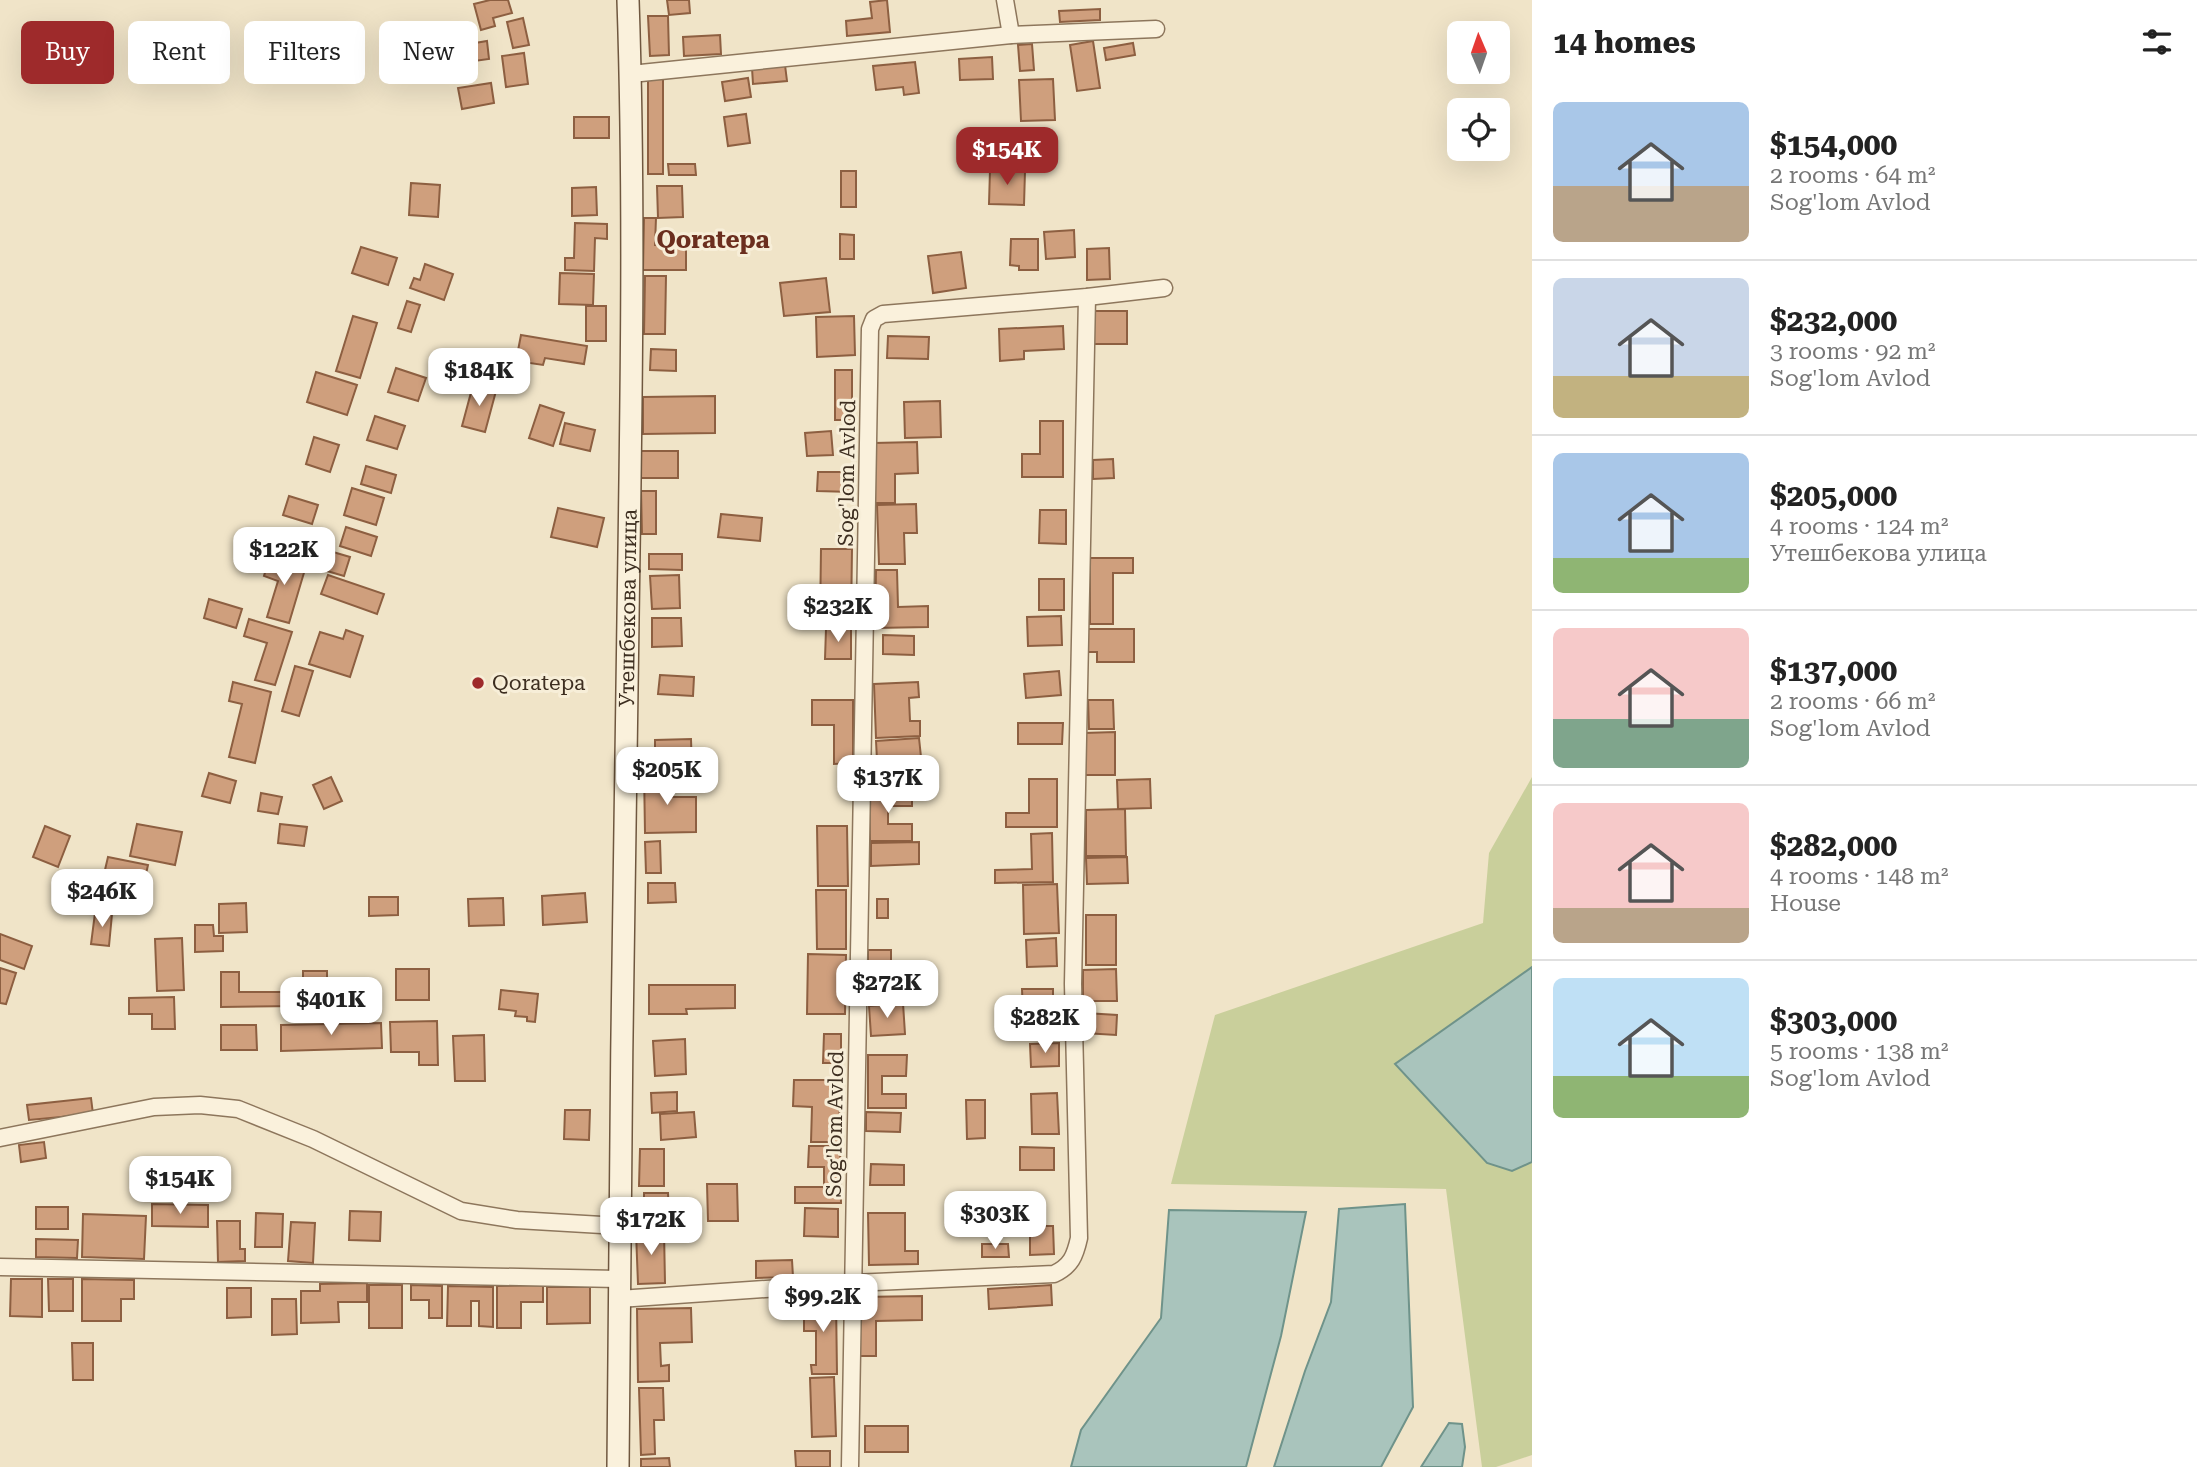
<!DOCTYPE html>
<html lang="en">
<head>
<meta charset="utf-8">
<style>
  :root { --surface:#fff; --page:#f2f2f2; --text:#222; --muted:#767676; --line:#e0e0e0; --accent:#9e2a2b }
  body { margin:0; font-family:"Roboto Serif",serif; background:var(--page); color:var(--text); height:100vh; display:flex; flex-direction:column; font-size:26px; white-space:nowrap }
  * { box-sizing:border-box; margin:0 }
  p { font-size:23px; color:var(--muted) }
  .icon { flex:none; width:38px; height:38px; fill:none; stroke:currentColor; stroke-width:2; stroke-linecap:round; stroke-linejoin:round }
  .map { position:relative; flex:1; overflow:hidden }
  .side { display:flex; flex-direction:column; background:var(--surface); width:665px }
  .side>* { flex:none }
  .hud { position:absolute; left:21px; top:21px; width:665px; height:63px; display:flex; gap:14px }
  .needle { width:46px; rotate:358deg }
  .tools { position:absolute; left:1447px; top:21px; display:grid; gap:14px }
  .tools a { display:grid; place-items:center; width:63px; height:63px; border-radius:10px; background:var(--surface); box-shadow:0 7px 28px #0002; font-size:35px }
  .price { position:absolute; translate:-50% -60px; padding:0 16px; border-radius:14px; background:#fff; color:#222; font-size:23px; line-height:46px; filter:drop-shadow(0 2px 4px #0008) }
  .price::after { content:''; position:absolute; left:50%; top:42px; width:21px; height:16px; margin-left:-10px; background:inherit; clip-path:polygon(0 0,100% 0,50% 100%) }
  .price.current { background:var(--accent); color:#fff }
  ul { padding:0; list-style:none }
  li { display:flex; align-items:center; gap:21px; height:175px; padding:0 21px }
  li+li { border-top:2px solid var(--line) }
  li span { display:grid; place-items:center; flex:none; width:196px; height:140px; border-radius:10px; color:#555 }
  li>.icon { margin-inline-start:auto }
  span .icon { width:84px; height:84px; fill:#fffc; stroke-width:1 }
  li b { font-size:30px }
  h2 { display:flex; justify-content:space-between; align-items:center; height:84px; padding:0 21px; font-size:30px }
  .chip { padding:0 24px; border-radius:10px; background:var(--surface); box-shadow:0 7px 28px #0002; font-size:24px; line-height:63px }
  .chip.current { background:var(--accent); color:#fff }
  main { display:flex; flex:1; min-height:0 }
  .map>svg:first-child { display:block }
  .green { fill:#c9cf9b }
  .water { fill:#a9c4bc; stroke:#6f938a; stroke-width:2 }
  .building { fill:#cf9f7d; stroke:#8d5f41; stroke-width:2 }
  .lines { fill:none; stroke-linecap:round; stroke-linejoin:round }
  .minor-casing { stroke:#8d765c; stroke-width:19 }
  .secondary-casing { stroke:#6f573f; stroke-width:24 }
  .minor { stroke:#faf1dc; stroke-width:16 }
  .secondary { stroke:#faf1dc; stroke-width:21 }
  .poi-dot { fill:#9e2a2b; stroke:#f7eed8; stroke-width:2.5 }
  .labels { text-anchor:middle; dominant-baseline:central; stroke-width:6; stroke-linejoin:round; paint-order:stroke }
  .street-label { font-size:21px; fill:#3d2e20; stroke:#f7eed8 }
  .poi-label { font-size:21px; fill:#3d2e20; stroke:#f7eed8; text-anchor:start }
  .quarter-label { font-size:24px; font-weight:bold; fill:#6b2e1e; stroke:#f7eed8 }
</style>
</head>
<body>
<main>
<div class="map">
<svg width="1532" height="1467" viewBox="0 0 1532 1467">
  <rect width="100%" height="100%" fill="#f0e4c8"/>
  <path class="green" d="M1532,777v678l-36,12h-14l-36,-278 -275,-5 44,-169 268,-92 6,-70z"/>
  <g class="water">
    <path d="M1532,967v195l-20,9 -25,-8 -92,-99z"/>
    <path d="M1405,1204l8,203 -32,60h-107l31,-96 26,-69 8,-93z"/>
    <path d="M1169,1210l137,2 -25,124 -35,131h-175l10,-37 80,-112z"/>
    <path d="M1449,1423l13,1 3,23 -3,20h-41z"/>
  </g>
  <g class="building">
    <path d="M490,0h18l4,13 -19,5 2,8 -14,4 -7,-26z"/>
    <path d="M667,0h22l1,13 -21,2z"/>
    <path d="M887,0l3,32 -43,4 -1,-15 26,-3 -2,-16z"/>
    <path d="M1100,9v11l-40,2 -1,-11z"/>
    <path d="M648,16h20l1,39 -19,1z"/>
    <path d="M523,18l6,27 -16,3 -6,-26z"/>
    <path d="M720,35l1,19 -37,2 -1,-19z"/>
    <path d="M487,41l2,18 -30,4 -2,-17z"/>
    <path d="M1093,41l7,47 -23,3 -7,-46z"/>
    <path d="M1133,43l2,12 -29,5 -2,-12z"/>
    <path d="M1032,44l2,26 -14,1 -2,-26z"/>
    <path d="M524,53l4,31 -22,3 -4,-31z"/>
    <path d="M992,57l1,22 -33,1 -1,-21z"/>
    <path d="M915,62l4,31 -15,2 -1,-8 -27,3 -3,-24z"/>
    <path d="M785,65l2,16 -34,3 -1,-16z"/>
    <path d="M748,78l3,19 -26,4 -3,-19z"/>
    <rect x="648" y="79" width="15" height="95"/>
    <path d="M1053,79l2,41 -34,1 -2,-41z"/>
    <path d="M491,83l3,20 -32,6 -4,-21z"/>
    <path d="M746,114l4,29 -22,3 -4,-29z"/>
    <rect x="574" y="117" width="35" height="21"/>
    <path d="M668,164h27l1,11h-27z"/>
    <path d="M990,170l35,1 -1,34 -35,-1z"/>
    <rect x="841" y="171" width="15" height="36"/>
    <path d="M411,183l29,2 -2,32 -29,-2z"/>
    <path d="M657,186h25l1,31 -25,1z"/>
    <path d="M596,187l1,28 -25,1v-28z"/>
    <path d="M644,218h12l-1,27 31,1v24h-43z"/>
    <path d="M575,223l32,1v15l-12,-1 -1,33 -29,-1v-12h9z"/>
    <path d="M1074,230l1,27 -29,2 -2,-27z"/>
    <path d="M840,234l14,1v24h-14z"/>
    <path d="M1011,239h27v31h-19v-4l-9,-1z"/>
    <path d="M361,247l36,11 -9,27 -36,-12z"/>
    <path d="M1109,248l1,31 -23,1v-31z"/>
    <path d="M961,252l5,36 -33,5 -5,-37z"/>
    <path d="M425,264l28,10 -9,26 -34,-12 4,-10 6,2z"/>
    <path d="M560,273l34,1 -1,31 -34,-1z"/>
    <path d="M645,276h21l-1,58h-21z"/>
    <path d="M826,278l4,34 -46,4 -4,-33z"/>
    <path d="M407,301l13,4 -9,27 -13,-4z"/>
    <rect x="586" y="306" width="20" height="35"/>
    <path d="M1092,311h35v33h-34z"/>
    <path d="M353,316l24,7 -17,55 -24,-7z"/>
    <path d="M854,316l1,39 -38,2 -1,-40z"/>
    <path d="M1063,326l1,23 -40,2v8l-24,2 -1,-32z"/>
    <path d="M521,335l66,11 -3,18 -39,-6 -2,7 -27,-4z"/>
    <path d="M888,336l41,1 -1,22 -41,-1z"/>
    <path d="M651,349l25,1v21l-26,-1z"/>
    <path d="M396,368l30,10 -8,23 -30,-9z"/>
    <rect x="835" y="370" width="17" height="50"/>
    <path d="M316,372l41,13 -10,30 -40,-13z"/>
    <path d="M473,385l23,6 -11,41 -23,-6z"/>
    <path d="M715,396v37l-72,1v-37z"/>
    <path d="M940,401l1,36 -36,1 -1,-36z"/>
    <path d="M540,405l24,8 -11,33 -24,-8z"/>
    <path d="M375,416l30,10 -8,23 -30,-9z"/>
    <path d="M1040,421h23v56h-41v-23h18z"/>
    <path d="M565,423l30,7 -5,21 -30,-7z"/>
    <path d="M831,431l2,24 -26,1 -2,-23z"/>
    <path d="M314,437l25,8 -9,27 -24,-8z"/>
    <path d="M917,442l1,31 -23,1v29h-20l-1,-60z"/>
    <rect x="641" y="451" width="37" height="27"/>
    <path d="M1113,459l1,19 -21,1v-19z"/>
    <path d="M366,466l30,9 -5,18 -30,-9z"/>
    <path d="M818,472h34v20l-35,-1z"/>
    <path d="M352,488l32,10 -8,27 -32,-10z"/>
    <path d="M641,491h15v43h-14z"/>
    <path d="M289,496l29,9 -6,19 -29,-9z"/>
    <path d="M916,504l1,29h-13l1,31h-26l-2,-59z"/>
    <path d="M558,508l46,10 -7,29 -46,-10z"/>
    <path d="M1040,510h26v34l-27,-1z"/>
    <path d="M721,514l41,4 -2,23 -42,-4z"/>
    <path d="M346,527l31,10 -6,19 -31,-10z"/>
    <path d="M299,533l13,3 -5,18 -13,-3z"/>
    <path d="M821,549h31l-1,73h-31z"/>
    <path d="M333,552l17,5 -6,19 -17,-5z"/>
    <path d="M649,554h33v16l-33,-1z"/>
    <path d="M270,556l36,10 -17,57 -22,-6 11,-36 -14,-5z"/>
    <path d="M1090,558h43v15h-20v51h-23z"/>
    <path d="M876,570h21l1,37 30,-1v21l-53,1z"/>
    <path d="M328,575l56,19 -7,20 -56,-20z"/>
    <path d="M679,575l1,33 -28,1 -2,-33z"/>
    <rect x="1039" y="579" width="25" height="31"/>
    <path d="M209,599l33,10 -6,19 -32,-10z"/>
    <path d="M1061,616l1,29 -34,1 -1,-29z"/>
    <path d="M652,618h29l1,28 -30,1z"/>
    <path d="M249,619l43,13 -17,53 -20,-5 12,-37 -23,-7z"/>
    <path d="M826,629h25v30h-26z"/>
    <path d="M1087,629h47v33h-37v-10h-10z"/>
    <path d="M346,630l17,6 -13,41 -41,-13 11,-32 23,7z"/>
    <path d="M883,635l31,1v19l-31,-1z"/>
    <path d="M295,666l18,5 -14,45 -17,-5z"/>
    <path d="M1059,671l2,24 -35,3 -2,-24z"/>
    <path d="M660,675l34,2 -1,19 -35,-2z"/>
    <path d="M233,682l38,10 -16,71 -26,-6 13,-53 -13,-3z"/>
    <path d="M918,682l1,15 -10,1 1,23h10v15l-44,2 -2,-54z"/>
    <path d="M812,700h41v63l-19,1v-39h-22z"/>
    <path d="M1088,700h25l1,29h-25z"/>
    <path d="M1018,723h45l-1,21h-44z"/>
    <path d="M1115,732v43h-30l-1,-42z"/>
    <path d="M919,738l2,19 -44,3 -1,-19z"/>
    <path d="M691,739l1,32h-23v-11l-14,1v-21z"/>
    <path d="M644,770h23v27h29v35l-51,1z"/>
    <path d="M209,773l27,8 -6,22 -28,-7z"/>
    <path d="M331,777l11,24 -18,8 -11,-24z"/>
    <path d="M1029,779h28v48h-51v-14h23z"/>
    <path d="M1150,779l1,29 -33,1 -1,-29z"/>
    <path d="M869,790h43v16h-24v18h24v17h-42z"/>
    <path d="M261,793l21,4 -4,17 -20,-3z"/>
    <path d="M1125,809l1,47h-40v-46z"/>
    <path d="M137,824l45,8 -7,33 -45,-9z"/>
    <path d="M280,824l27,3 -3,19 -26,-3z"/>
    <path d="M45,826l25,10 -12,31 -25,-10z"/>
    <path d="M817,826h30l1,60h-30z"/>
    <path d="M1052,833l1,49 -58,1v-13l37,-1 -1,-35z"/>
    <path d="M660,841l1,32h-15l-1,-31z"/>
    <path d="M919,842v22l-48,2v-23z"/>
    <path d="M108,857l40,8 -7,31 -40,-9z"/>
    <path d="M1127,857l1,26 -41,1 -1,-26z"/>
    <path d="M648,883h27l1,19 -28,1z"/>
    <path d="M1057,884l2,49 -35,1 -1,-49z"/>
    <path d="M816,890h30v59h-29z"/>
    <path d="M585,893l2,29 -44,3 -1,-29z"/>
    <path d="M369,897h29v18l-29,1z"/>
    <path d="M503,898l1,27 -35,1 -1,-27z"/>
    <rect x="877" y="899" width="11" height="19"/>
    <path d="M246,903l1,29 -28,1v-29z"/>
    <path d="M95,913l17,1 -3,32 -18,-2z"/>
    <rect x="1086" y="915" width="30" height="50"/>
    <path d="M195,925h18l1,11h9v15l-28,1z"/>
    <path d="M0,934l32,12 -8,23 -24,-9z"/>
    <path d="M182,938l2,52 -27,1 -2,-52z"/>
    <path d="M1056,938l1,28 -30,1 -1,-27z"/>
    <path d="M868,950h23v16h-9v33h-14z"/>
    <path d="M808,954l38,1 -1,59h-38z"/>
    <path d="M0,968l16,5 -10,31 -6,-1z"/>
    <rect x="396" y="969" width="33" height="31"/>
    <path d="M1116,969l1,32h-34v-31z"/>
    <rect x="303" y="971" width="24" height="31"/>
    <path d="M221,972h18v20h57l1,14 -76,1z"/>
    <path d="M649,985h86v23l-49,1 1,5h-38z"/>
    <path d="M1022,989h31v48h-30v-11h16v-12l-16,1z"/>
    <path d="M501,990l37,4 -3,28 -8,-1v-4l-12,-1 1,-5 -17,-2z"/>
    <path d="M174,997l1,32h-23v-15h-23v-16z"/>
    <path d="M903,1003l2,31 -34,2 -2,-30z"/>
    <path d="M1085,1013l32,2 -1,20 -32,-2z"/>
    <path d="M437,1021l1,44h-19v-13h-28l-1,-30z"/>
    <path d="M381,1023l1,25 -101,3v-26z"/>
    <path d="M221,1025h35l1,25h-36z"/>
    <path d="M824,1034h17v29h-18z"/>
    <path d="M484,1035l1,46h-30l-2,-45z"/>
    <path d="M685,1039l1,35 -31,2 -2,-35z"/>
    <path d="M1059,1043v23l-28,1 -1,-23z"/>
    <path d="M868,1055h39l-1,21h-24v18h24v14h-38z"/>
    <path d="M794,1080h46l-1,62h-28l1,-35 -19,-1z"/>
    <path d="M677,1092v19l-25,2 -1,-20z"/>
    <path d="M1057,1093l2,41h-27l-1,-40z"/>
    <path d="M91,1098l2,16 -64,6 -2,-15z"/>
    <path d="M966,1100h19v38l-18,1z"/>
    <path d="M565,1110h25l-1,30 -25,-1z"/>
    <path d="M694,1112l2,25 -35,3 -1,-26z"/>
    <path d="M866,1112l35,1 -1,19 -34,-1z"/>
    <path d="M44,1142l2,16 -25,4 -2,-17z"/>
    <path d="M809,1146h31l1,57h-46v-16h29v-20h-16z"/>
    <path d="M1020,1147l34,1v22h-34z"/>
    <path d="M640,1149h24v37h-25z"/>
    <path d="M871,1164l33,1v20h-34z"/>
    <path d="M707,1184h30l1,37h-30z"/>
    <path d="M644,1193h24l1,23h-25z"/>
    <path d="M152,1204l56,1v22l-56,-1z"/>
    <rect x="36" y="1207" width="32" height="22"/>
    <path d="M805,1208l33,1v28l-34,-1z"/>
    <path d="M350,1211l31,1 -1,29 -31,-1z"/>
    <path d="M256,1213l27,1 -1,33h-27z"/>
    <path d="M868,1213h37v38h13v13l-49,1z"/>
    <path d="M83,1214l63,2 -2,43 -62,-2z"/>
    <path d="M217,1221h23v28h5v12l-27,1z"/>
    <path d="M291,1222l24,1 -2,40 -25,-2z"/>
    <path d="M1030,1226h23l1,28 -24,1z"/>
    <path d="M664,1231l1,52 -27,1 -2,-52z"/>
    <path d="M36,1239l42,1 -1,18 -41,-1z"/>
    <path d="M982,1244h26l1,13h-27z"/>
    <path d="M792,1260l1,17 -37,1v-17z"/>
    <path d="M11,1279h31v38l-32,-1z"/>
    <path d="M48,1279h25v32h-24z"/>
    <path d="M82,1279l52,1v19h-13v22h-39z"/>
    <path d="M367,1283v19h-29l1,20 -38,1v-32h19v-7z"/>
    <rect x="369" y="1285" width="33" height="43"/>
    <path d="M411,1285l31,1v32h-13v-18h-18z"/>
    <path d="M543,1285v17h-22v26h-24v-42z"/>
    <path d="M1051,1285l1,20 -63,4 -1,-20z"/>
    <path d="M448,1286l45,1v40l-14,-1v-25h-8v25h-24z"/>
    <path d="M547,1287h43v36l-43,1z"/>
    <path d="M227,1288h24v29l-24,1z"/>
    <path d="M922,1296v24l-46,1v35h-16v-59z"/>
    <path d="M272,1299h24l1,35 -25,1z"/>
    <path d="M836,1300l1,74h-25l-1,-9h5v-34h-12v-30z"/>
    <path d="M691,1308l1,34 -32,1 1,23 8,-1v16l-31,1 -1,-73z"/>
    <path d="M72,1343h21v37h-20z"/>
    <path d="M834,1377l2,59 -24,1 -2,-59z"/>
    <path d="M639,1388h24l1,32h-10l1,34 -14,1z"/>
    <rect x="865" y="1426" width="43" height="26"/>
    <path d="M795,1451h35v16h-34z"/>
    <path d="M669,1458l1,9h-29v-8z"/>
  </g>
  <g class="lines">
    <defs>
      <g id="minor">
        <path d="M1005,0l6,35"/>
        <path d="M631,74l380,-39 145,-6"/>
        <path d="M0,1138l154,-31 46,-2 38,4 75,30 148,72 56,9 102,6"/>
        <path d="M0,1267l618,12"/>
        <path d="M619,1299l234,-16 201,-9c17,-8 21,-18 25,-36l-6,-254 14,-687"/>
        <path d="M850,1467l20,-1138 4,-10 9,-5 204,-17 77,-9"/>
      </g>
      <g id="secondary">
        <path id="s1" d="M618,1467c1,-283 6,-565 10,-848 3,-206 7,-413 0,-619"/>
      </g>
    </defs>
    <use href="#minor" class="minor-casing"/>
    <use href="#secondary" class="secondary-casing"/>
    <use href="#minor" class="minor"/>
    <use href="#secondary" class="secondary"/>
  </g>
  <circle class="poi-dot" cx="478" cy="683" r="7"/>
  <g class="labels">
    <g class="street-label">
      <text transform="translate(847 473) rotate(-89)">Sog'lom Avlod</text>
      <text stroke="none"><textPath href="#s1" startOffset="859">Утешбекова улица</textPath></text>
      <text transform="translate(835 1124) rotate(-89)">Sog'lom Avlod</text>
    </g>
    <g class="poi-label">
      <text x="492" y="683">Qoratepa</text>
    </g>
    <g class="quarter-label">
      <text x="713" y="240">Qoratepa</text>
    </g>
  </g>
</svg>
<div class="tools">
<a><svg class="needle" viewBox="-14 -14 28 28"><path d="M0-13l5 13h-10z" fill="#e53935"/><path d="M0 13l5-13h-10z" fill="#767676"/></svg></a>
<a><svg class="icon" aria-label="locate" viewBox="0 0 24 24"><circle cx="12" cy="12" r="6"/><path d="M12 2v4M12 18v4M2 12h4M18 12h4"/></svg></a>
</div>
<b class="price current" style="left:1007px;top:187px">$154K</b>
<b class="price" style="left:479px;top:408px">$184K</b>
<b class="price" style="left:284px;top:587px">$122K</b>
<b class="price" style="left:838px;top:644px">$232K</b>
<b class="price" style="left:667px;top:807px">$205K</b>
<b class="price" style="left:888px;top:815px">$137K</b>
<b class="price" style="left:102px;top:929px">$246K</b>
<b class="price" style="left:887px;top:1020px">$272K</b>
<b class="price" style="left:331px;top:1037px">$401K</b>
<b class="price" style="left:1045px;top:1055px">$282K</b>
<b class="price" style="left:180px;top:1216px">$154K</b>
<b class="price" style="left:995px;top:1251px">$303K</b>
<b class="price" style="left:651px;top:1257px">$172K</b>
<b class="price" style="left:823px;top:1334px">$99.2K</b>
<div class="hud">
<a class="chip current">Buy</a>
<a class="chip">Rent</a>
<a class="chip">Filters</a>
<a class="chip">New</a>
</div>
</div>
<section class="side">
<h2>14 homes<svg class="icon" aria-label="filters" viewBox="0 0 24 24"><path d="M4 7h16M4 17h16"/><circle cx="9" cy="7" r="2"/><circle cx="15" cy="17" r="2"/></svg></h2>
<ul>
<li><span style="background:linear-gradient(#a9c7e8 60%,#b9a48a 0)"><svg class="icon" aria-label="home" viewBox="0 0 24 24"><path d="M3 11l9-7 9 7M6 9v11h12V9"/></svg></span><div><b>$154,000</b><p>2 rooms · 64 m²</p><p>Sog'lom Avlod</p></div></li>
<li><span style="background:linear-gradient(#c9d6e8 70%,#c2b280 0)"><svg class="icon" aria-label="home" viewBox="0 0 24 24"><path d="M3 11l9-7 9 7M6 9v11h12V9"/></svg></span><div><b>$232,000</b><p>3 rooms · 92 m²</p><p>Sog'lom Avlod</p></div></li>
<li><span style="background:linear-gradient(#a9c7e8 75%,#8fb573 0)"><svg class="icon" aria-label="home" viewBox="0 0 24 24"><path d="M3 11l9-7 9 7M6 9v11h12V9"/></svg></span><div><b>$205,000</b><p>4 rooms · 124 m²</p><p>Утешбекова улица</p></div></li>
<li><span style="background:linear-gradient(#f6c9c9 65%,#7fa58c 0)"><svg class="icon" aria-label="home" viewBox="0 0 24 24"><path d="M3 11l9-7 9 7M6 9v11h12V9"/></svg></span><div><b>$137,000</b><p>2 rooms · 66 m²</p><p>Sog'lom Avlod</p></div></li>
<li><span style="background:linear-gradient(#f6c9c9 75%,#b9a48a 0)"><svg class="icon" aria-label="home" viewBox="0 0 24 24"><path d="M3 11l9-7 9 7M6 9v11h12V9"/></svg></span><div><b>$282,000</b><p>4 rooms · 148 m²</p><p>House</p></div></li>
<li><span style="background:linear-gradient(#bfe0f5 70%,#8fb573 0)"><svg class="icon" aria-label="home" viewBox="0 0 24 24"><path d="M3 11l9-7 9 7M6 9v11h12V9"/></svg></span><div><b>$303,000</b><p>5 rooms · 138 m²</p><p>Sog'lom Avlod</p></div></li>
</ul>
</section>
</main>
</body>
</html>
